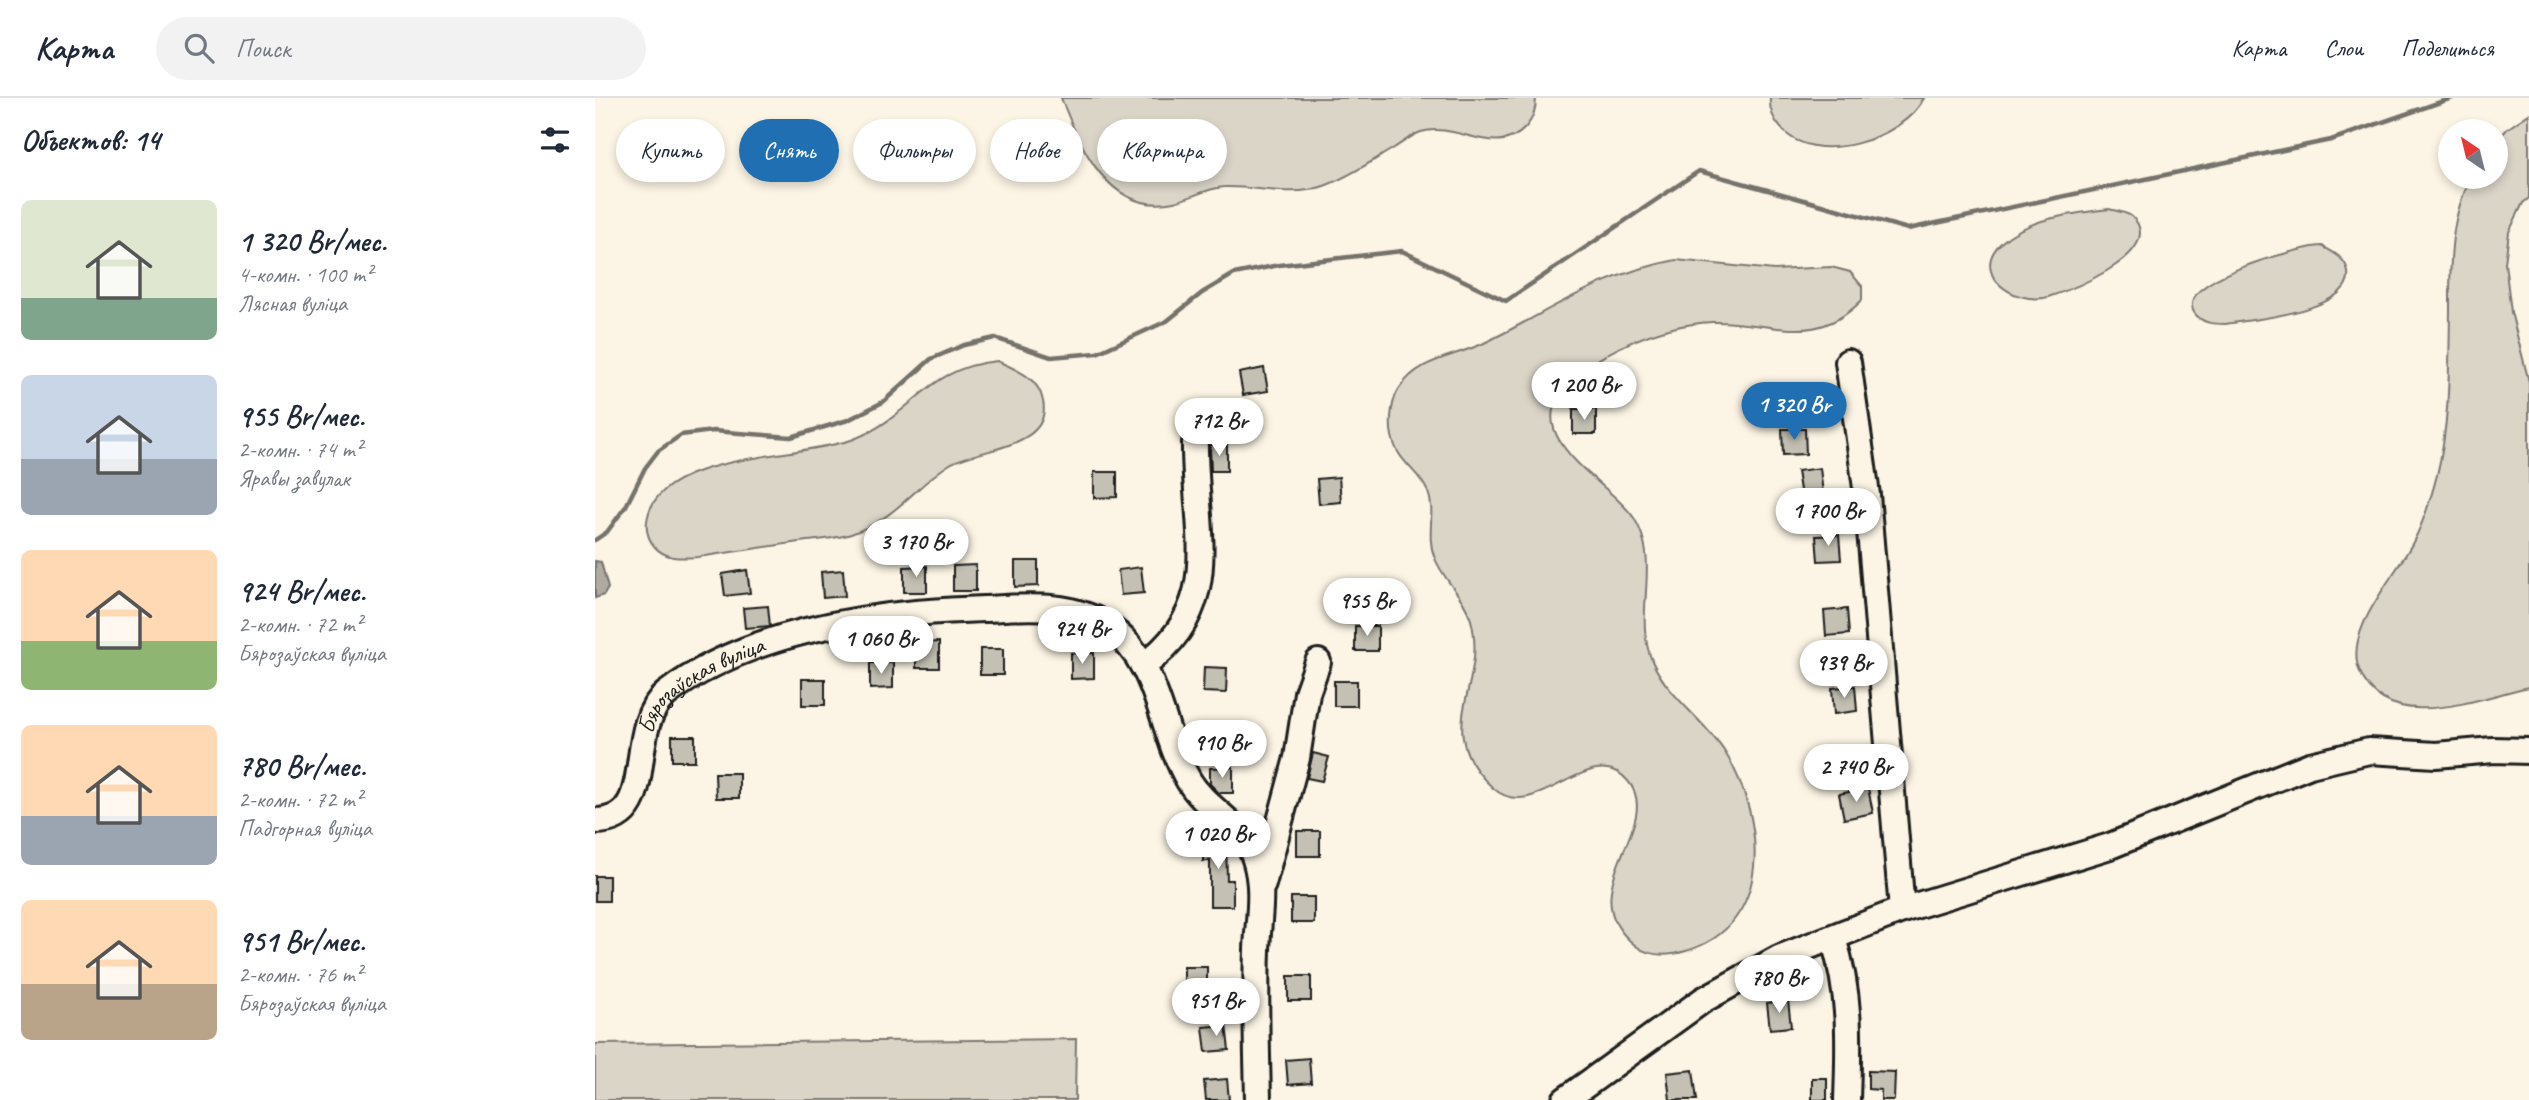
<!DOCTYPE html>
<html lang="ru">
<head>
<meta charset="utf-8">
<style>
  :root { --surface:#fff; --page:#f2f2f3; --text:#1f2937; --muted:#747a83; --line:#e0e1e3; --accent:#1f6fb2 }
  body { margin:0; font-family:Caveat,sans-serif; background:var(--page); color:var(--text); height:100vh; display:flex; flex-direction:column; font-size:26px; white-space:nowrap }
  * { box-sizing:border-box; margin:0 }
  p { font-size:23px; color:var(--muted) }
  .icon { flex:none; width:38px; height:38px; fill:none; stroke:currentColor; stroke-width:2; stroke-linecap:round; stroke-linejoin:round }
  .map { position:relative; flex:1; overflow:hidden }
  .details { display:flex; flex-direction:column; background:var(--surface); width:595px }
  .details>* { flex:none }
  .banner { position:absolute; left:21px; top:21px; width:665px; height:63px; display:flex; gap:14px }
  .needle { width:46px; rotate:325deg }
  .fabs { position:absolute; left:1843px; top:21px; display:grid; gap:14px }
  .fabs a { display:grid; place-items:center; width:70px; height:70px; border-radius:50%; background:var(--surface); box-shadow:0 4px 10px #0003; font-size:35px }
  .price { position:absolute; translate:-50% -60px; padding:0 16px; border-radius:24px; background:#fff; color:#222; font-size:23px; line-height:46px; filter:drop-shadow(0 2px 4px #0008) }
  .price::after { content:''; position:absolute; left:50%; top:42px; width:21px; height:16px; margin-left:-10px; background:inherit; clip-path:polygon(0 0,100% 0,50% 100%) }
  .price.active { background:var(--accent); color:#fff }
  ul { padding:0; list-style:none }
  li { display:flex; align-items:center; gap:21px; height:175px; padding:0 21px }
  li span { display:grid; place-items:center; flex:none; width:196px; height:140px; border-radius:10px; color:#555 }
  li>.icon { margin-inline-start:auto }
  span .icon { width:84px; height:84px; fill:#fffc; stroke-width:1 }
  li b { font-size:30px }
  h2 { display:flex; justify-content:space-between; align-items:center; height:84px; padding:0 21px; font-size:30px }
  .tag { padding:0 24px; border-radius:32px; background:var(--surface); box-shadow:0 4px 10px #0003; font-size:24px; line-height:63px }
  .tag.active { background:var(--accent); color:#fff }
  header { display:flex; align-items:center; gap:42px; box-sizing:border-box; height:98px; padding:0 35px; background:var(--surface); border-bottom:2px solid var(--line) }
  header strong { font-size:33px }
  nav { display:flex; gap:38px; margin-inline-start:auto; font-size:24px }
  .search { width:490px; height:63px; background:var(--page); display:flex; align-items:center; gap:18px; box-sizing:border-box; padding:0 24px; border-radius:38px; color:var(--muted); font-size:26px }
  main { display:flex; flex:1; min-height:0 }
  .map>svg:first-child { display:block }
  .green { fill:#dbd5c8; stroke:#7c7872; stroke-width:2 }
  .water { fill:#b0aba1; stroke:#75726c; stroke-width:2 }
  .lines { fill:none; stroke-linecap:round; stroke-linejoin:round }
  .stream { stroke:#75726c; stroke-width:4.5 }
  .building { fill:#c4c0b3; stroke:#1c1c1c; stroke-width:2 }
  .minor-casing { stroke:#1c1c1c; stroke-width:30 }
  .minor { stroke:#fcf5e5; stroke-width:24 }
  .labels { text-anchor:middle; dominant-baseline:central; stroke-width:5; stroke-linejoin:round; paint-order:stroke }
  .street-label { font-size:24px; fill:#1c1c1c; stroke:#fcf5e5 }
</style>
</head>
<body>
<header>
<strong>Карта</strong>
<div class="search"><svg class="icon" aria-label="search" viewBox="0 0 24 24"><circle cx="10" cy="10" r="6"/><path d="M15 15l6 6"/></svg>Поиск</div>
<nav><a>Карта</a><a>Слои</a><a>Поделиться</a></nav>
</header>
<main>
<section class="details">
<h2>Объектов: 14<svg class="icon" aria-label="filters" viewBox="0 0 24 24"><path d="M4 7h16M4 17h16"/><circle cx="9" cy="7" r="2"/><circle cx="15" cy="17" r="2"/></svg></h2>
<ul>
<li><span style="background:linear-gradient(#dfe7d0 70%,#7fa58c 0)"><svg class="icon" aria-label="home" viewBox="0 0 24 24"><path d="M3 11l9-7 9 7M6 9v11h12V9"/></svg></span><div><b>1 320 Br/мес.</b><p>4-комн. · 100 m²</p><p>Лясная вуліца</p></div></li>
<li><span style="background:linear-gradient(#c9d6e8 60%,#9aa5b1 0)"><svg class="icon" aria-label="home" viewBox="0 0 24 24"><path d="M3 11l9-7 9 7M6 9v11h12V9"/></svg></span><div><b>955 Br/мес.</b><p>2-комн. · 74 m²</p><p>Яравы завулак</p></div></li>
<li><span style="background:linear-gradient(#ffd9b3 65%,#8fb573 0)"><svg class="icon" aria-label="home" viewBox="0 0 24 24"><path d="M3 11l9-7 9 7M6 9v11h12V9"/></svg></span><div><b>924 Br/мес.</b><p>2-комн. · 72 m²</p><p>Бярозаўская вуліца</p></div></li>
<li><span style="background:linear-gradient(#ffd9b3 65%,#9aa5b1 0)"><svg class="icon" aria-label="home" viewBox="0 0 24 24"><path d="M3 11l9-7 9 7M6 9v11h12V9"/></svg></span><div><b>780 Br/мес.</b><p>2-комн. · 72 m²</p><p>Падгорная вуліца</p></div></li>
<li><span style="background:linear-gradient(#ffd9b3 60%,#b9a48a 0)"><svg class="icon" aria-label="home" viewBox="0 0 24 24"><path d="M3 11l9-7 9 7M6 9v11h12V9"/></svg></span><div><b>951 Br/мес.</b><p>2-комн. · 76 m²</p><p>Бярозаўская вуліца</p></div></li>
</ul>
</section>
<div class="map">
<svg width="1934" height="1002" viewBox="0 0 1934 1002">
  <rect width="100%" height="100%" fill="#fcf5e5"/>
  <filter id="ink" filterUnits="userSpaceOnUse"><feTurbulence type="fractalNoise" baseFrequency=".0143" numOctaves="2"/><feDisplacementMap in="SourceGraphic" scale="14" xChannelSelector="R" yChannelSelector="G"/><feConvolveMatrix kernelMatrix="1 2 1 2 8 2 1 2 1" color-interpolation-filters="sRGB"/></filter>
  <g filter="url(#ink)">
    <g class="green">
      <path d="M466,0h475c0,11 -3,21 -10,29 -30,33 -68,-6 -105,5 -9,3 -19,11 -27,16 -22,13 -45,29 -70,38 -34,12 -65,0 -99,1 -19,1 -33,11 -51,15 -65,14 -94,-56 -113,-104z"/>
      <path d="M1175,0h154c-20,41 -111,70 -143,30 -8,-9 -12,-18 -11,-30z"/>
      <path d="M1934,16v84l-6,5 -14,29 -4,31 6,49 18,70v305c-48,10 -141,50 -169,-15 -18,-39 34,-94 52,-128 12,-21 19,-46 25,-69 13,-53 12,-110 13,-164 0,-44 -1,-95 22,-134h23l1,-35 11,-13z"/>
      <path d="M1514,111c13,3 25,4 30,18 10,32 -66,62 -91,70 -34,9 -80,-24 -46,-55 26,-24 74,-29 107,-33z"/>
      <path d="M1727,148c11,6 24,12 26,26 5,39 -93,47 -122,52 -11,0 -22,0 -30,-9 -29,-34 104,-68 126,-69z"/>
      <path d="M1081,162l98,10 57,-3 19,5 12,14v14c-48,50 -92,20 -150,22 -51,3 -119,29 -151,71 -37,48 52,92 73,125 29,46 -3,97 19,145 16,35 53,58 73,91 39,64 49,171 -40,197 -17,5 -36,6 -50,-5 -70,-54 30,-120 -8,-165 -38,-44 -92,46 -135,7 -65,-59 -4,-101 -22,-168 -7,-24 -29,-41 -37,-64 -8,-21 2,-44 -6,-64 -11,-25 -33,-29 -37,-62 -1,-13 1,-30 8,-41 19,-30 54,-32 83,-45 71,-34 112,-68 194,-84z"/>
      <path d="M402,263c19,8 42,17 46,40 10,48 -69,48 -93,63 -38,24 -52,54 -99,70 -16,5 -35,6 -52,8 -34,5 -67,10 -101,15 -16,1 -32,3 -44,-11 -7,-9 -9,-19 -6,-30 14,-63 156,-58 206,-77 61,-24 70,-71 143,-78z"/>
      <path d="M481,941l-1,61h-480v-56z"/>
    </g>
    <path class="water" d="M0,463l6,1 7,26 -4,7 -9,3z"/>
    <g class="lines">
      <path class="stream" d="M0,442l12,-8 19,-26 19,-38 13,-17 23,-16 32,-4 78,6 57,-17 35,-18 48,-43 33,-14 31,-7 56,19 46,-4 70,-32 35,-28 32,-19 45,-9 123,-14 104,50 193,-130 209,58 423,-89 121,-42"/>
    </g>
    <g class="building">
      <path d="M669,270l4,23 -25,4 -4,-22z"/>
      <rect x="978" y="311" width="23" height="25"/>
      <path d="M1187,331h23l1,25 -23,1z"/>
      <path d="M615,347h17v26h-16z"/>
      <path d="M1225,370l3,26 -22,3 -4,-26z"/>
      <path d="M499,374h23v25l-23,1z"/>
      <path d="M744,379l2,25 -22,2 -2,-25z"/>
      <path d="M1244,437l2,25 -23,1 -2,-25z"/>
      <path d="M420,463h23v25l-23,1z"/>
      <path d="M381,467v26h-23v-25z"/>
      <path d="M332,468v26h-23v-25z"/>
      <path d="M546,469l3,26 -23,2 -3,-25z"/>
      <path d="M152,472l3,23 -25,3 -3,-22z"/>
      <path d="M248,472l2,26 -22,2 -2,-26z"/>
      <path d="M173,508l2,20 -25,2 -2,-20z"/>
      <path d="M1252,511l2,25 -23,2 -2,-25z"/>
      <rect x="760" y="528" width="23" height="25"/>
      <path d="M344,544v26h-23v-25z"/>
      <rect x="385" y="551" width="23" height="26"/>
      <path d="M476,555h23v25l-23,1z"/>
      <path d="M275,565h23v25l-23,1z"/>
      <path d="M609,569l23,1 -1,25 -23,-1z"/>
      <rect x="207" y="581" width="23" height="26"/>
      <rect x="739" y="583" width="23" height="25"/>
      <path d="M1260,588l2,25 -23,3 -2,-26z"/>
      <rect x="77" y="638" width="23" height="25"/>
      <path d="M718,655l16,4 -7,24 -15,-3z"/>
      <path d="M638,669v26h-14l-9,-9v-16z"/>
      <path d="M120,675h24v25h-23z"/>
      <path d="M1273,690l5,25 -29,6 -5,-25z"/>
      <rect x="702" y="733" width="23" height="25"/>
      <path d="M608,737h18l5,6 1,39h6v26h-23v-45h-7z"/>
      <rect x="0" y="778" width="14" height="25"/>
      <rect x="696" y="799" width="23" height="26"/>
      <rect x="589" y="869" width="23" height="25"/>
      <rect x="693" y="878" width="23" height="25"/>
      <path d="M1193,902l3,27 -21,2 -3,-26z"/>
      <path d="M631,927l3,25 -23,2 -3,-25z"/>
      <path d="M714,960l2,25 -23,2 -2,-25z"/>
      <path d="M1098,972l4,30h-27l-3,-27z"/>
      <path d="M1273,973l27,1 -1,28h-13v-10l-13,-1z"/>
      <rect x="1217" y="980" width="15" height="22"/>
      <path d="M632,981l2,21h-23l-2,-19z"/>
    </g>
    <g class="lines">
      <defs>
        <g id="minor">
          <path d="M1253,264l19,133 35,415"/>
          <path d="M548,568c84,-61 51,-135 52,-223"/>
          <path id="s1" d="M0,723c66,0 28,-92 71,-127 84,-65 215,-82 318,-85 42,-2 86,-7 123,17 54,35 52,105 82,155 18,30 56,44 66,78 10,31 3,60 2,91 -2,50 0,100 1,150"/>
          <path d="M668,786l34,-126 10,-65 11,-31"/>
          <path d="M1238,840c18,57 16,103 14,162"/>
          <path d="M970,1002l138,-100 76,-42 123,-48 208,-64 200,-81 59,-14 67,4 57,-5 36,1"/>
        </g>
      </defs>
      <use href="#minor" class="minor-casing"/>
      <use href="#minor" class="minor"/>
    </g>
  </g>
  <g class="labels">
    <g class="street-label">
      <text stroke="none"><textPath href="#s1" startOffset="191">Бярозаўская вуліца</textPath></text>
    </g>
  </g>
</svg>
<div class="fabs">
<a><svg class="needle" viewBox="-14 -14 28 28"><path d="M0-13l5 13h-10z" fill="#e53935"/><path d="M0 13l5-13h-10z" fill="#747a83"/></svg></a>
</div>
<b class="price" style="left:989px;top:324px">1 200 Br</b>
<b class="price active" style="left:1199px;top:344px">1 320 Br</b>
<b class="price" style="left:624px;top:360px">712 Br</b>
<b class="price" style="left:1233px;top:450px">1 700 Br</b>
<b class="price" style="left:321px;top:481px">3 170 Br</b>
<b class="price" style="left:772px;top:540px">955 Br</b>
<b class="price" style="left:487px;top:568px">924 Br</b>
<b class="price" style="left:286px;top:578px">1 060 Br</b>
<b class="price" style="left:1249px;top:602px">939 Br</b>
<b class="price" style="left:627px;top:682px">910 Br</b>
<b class="price" style="left:1261px;top:706px">2 740 Br</b>
<b class="price" style="left:623px;top:773px">1 020 Br</b>
<b class="price" style="left:1184px;top:917px">780 Br</b>
<b class="price" style="left:621px;top:940px">951 Br</b>
<div class="banner">
<a class="tag">Купить</a>
<a class="tag active">Снять</a>
<a class="tag">Фильтры</a>
<a class="tag">Новое</a>
<a class="tag">Квартира</a>
</div>
</div>
</main>
</body>
</html>
